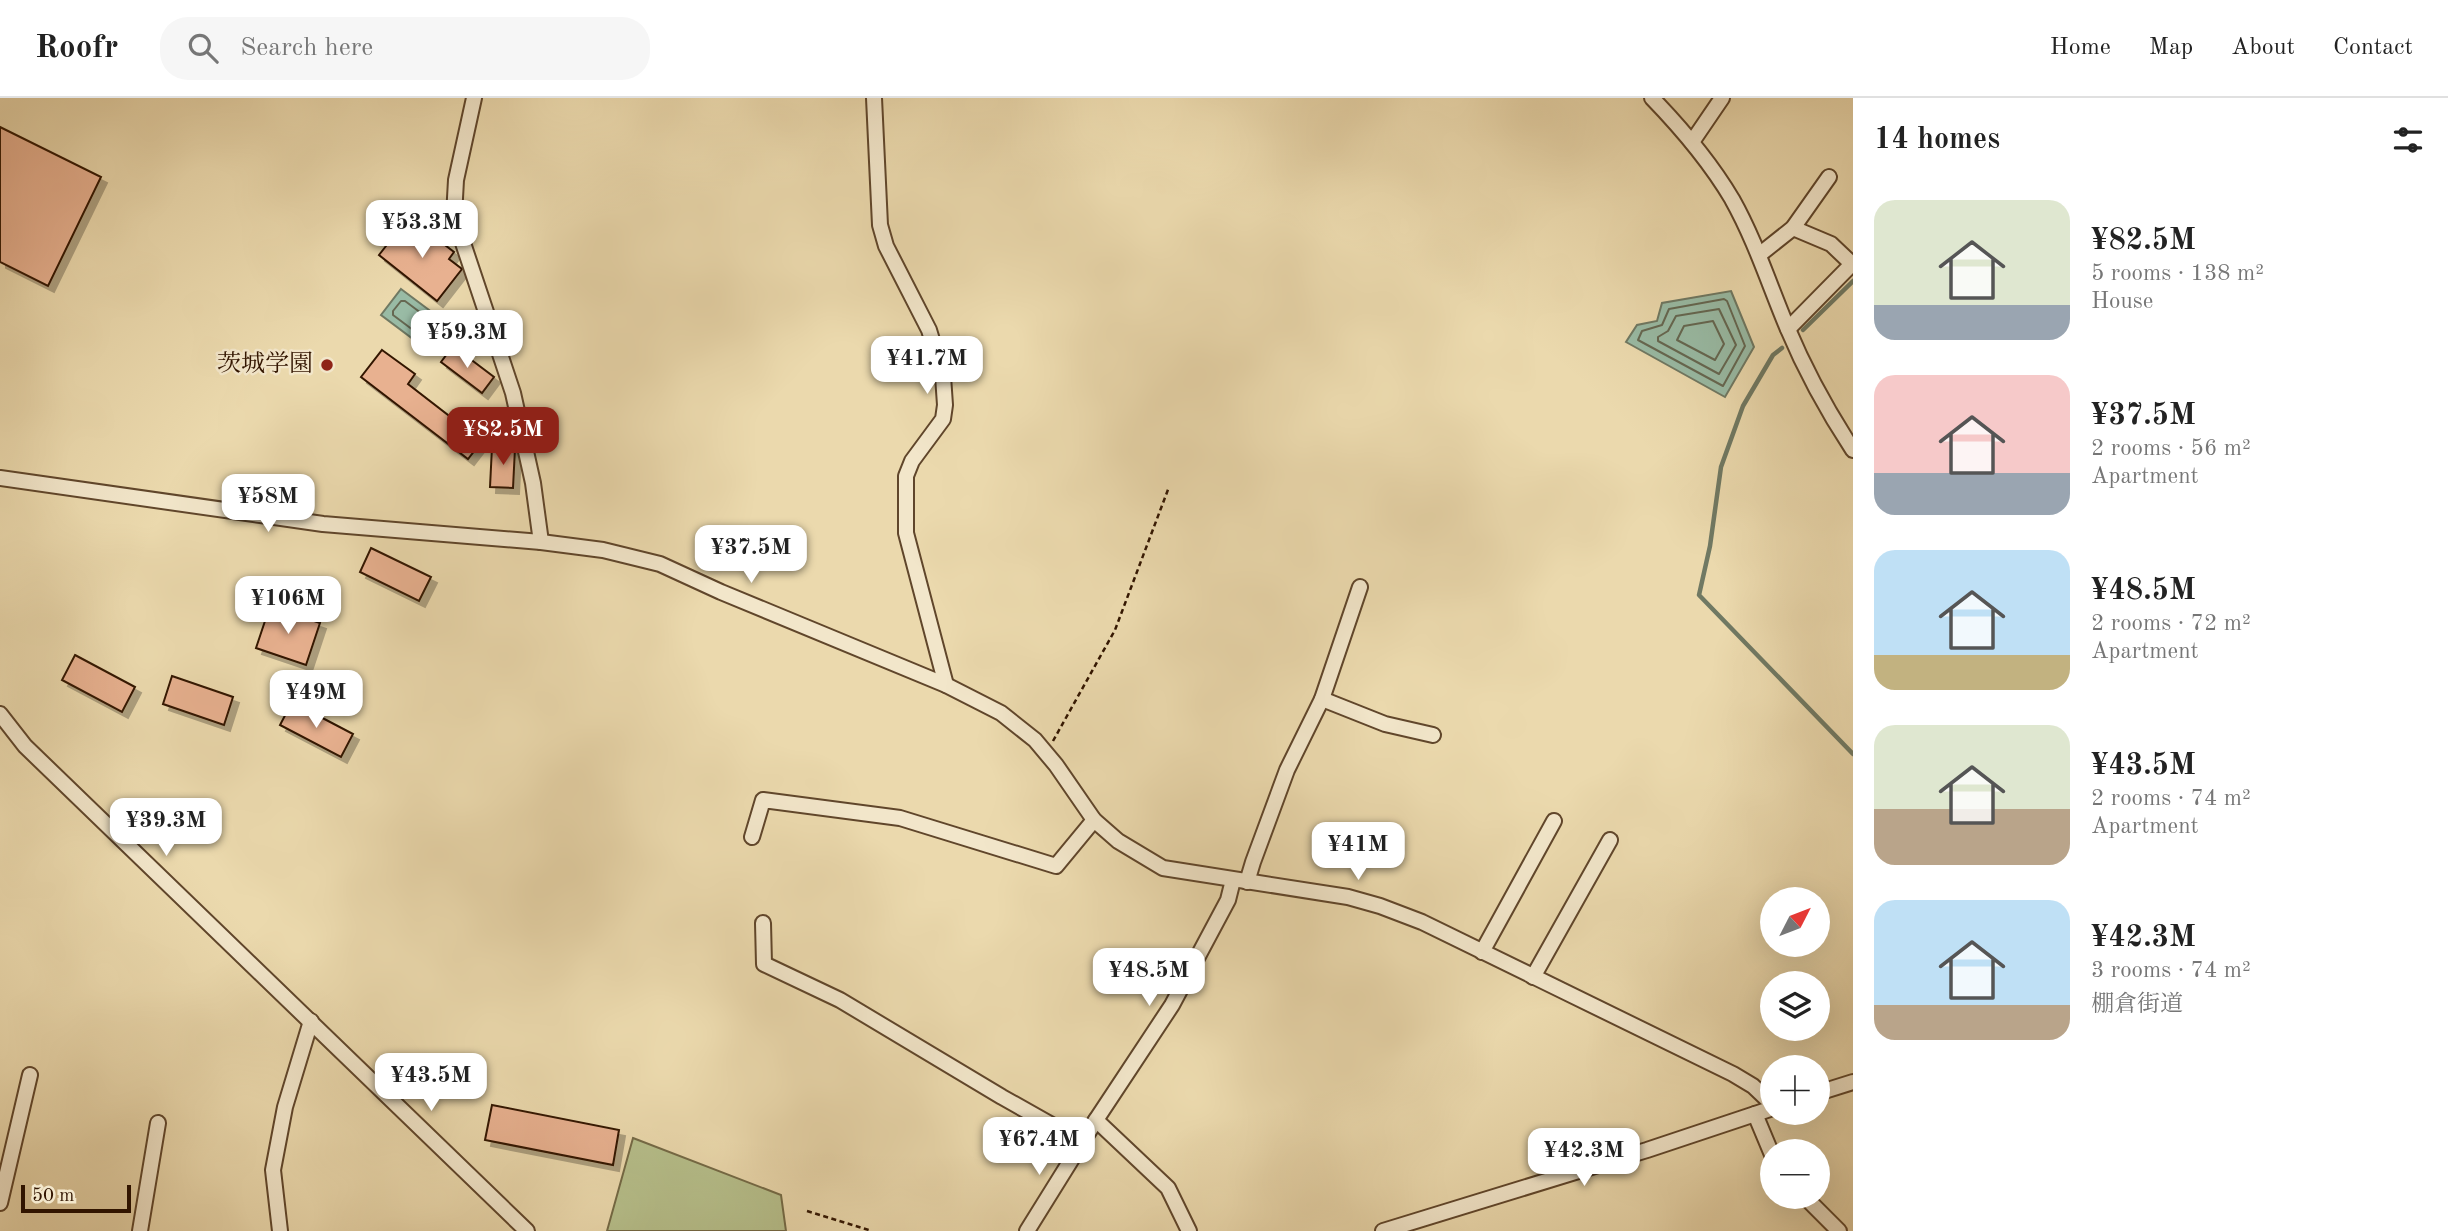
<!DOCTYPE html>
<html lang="en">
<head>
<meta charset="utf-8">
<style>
  :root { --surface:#fff; --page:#f6f6f6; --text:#222; --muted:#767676; --line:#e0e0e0; --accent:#8f2418 }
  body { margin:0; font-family:"Old Standard TT","Noto Serif JP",serif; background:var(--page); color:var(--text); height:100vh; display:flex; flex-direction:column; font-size:26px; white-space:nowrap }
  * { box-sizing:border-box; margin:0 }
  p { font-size:23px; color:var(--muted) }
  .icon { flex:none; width:38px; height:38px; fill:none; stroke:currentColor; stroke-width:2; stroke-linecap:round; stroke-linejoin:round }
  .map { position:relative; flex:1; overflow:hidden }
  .side { display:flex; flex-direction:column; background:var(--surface); width:595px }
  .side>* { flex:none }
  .needle { width:46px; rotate:48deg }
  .tools { position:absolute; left:1760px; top:789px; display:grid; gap:14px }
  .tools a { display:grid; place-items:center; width:70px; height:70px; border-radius:50%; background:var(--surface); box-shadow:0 7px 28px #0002; font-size:35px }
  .scale { position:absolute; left:21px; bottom:18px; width:110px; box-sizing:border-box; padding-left:7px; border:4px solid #321500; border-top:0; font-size:19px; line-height:24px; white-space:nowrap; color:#321500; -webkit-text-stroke:5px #f2e6ca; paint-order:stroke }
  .price { position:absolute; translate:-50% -60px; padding:0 16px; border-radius:14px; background:#fff; color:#222; font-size:23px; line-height:46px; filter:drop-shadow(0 2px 4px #0008) }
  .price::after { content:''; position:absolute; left:50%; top:42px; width:21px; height:16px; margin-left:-10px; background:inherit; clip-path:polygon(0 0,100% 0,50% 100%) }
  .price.active { background:var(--accent); color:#fff }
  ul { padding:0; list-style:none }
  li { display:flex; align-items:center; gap:21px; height:175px; padding:0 21px }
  li span { display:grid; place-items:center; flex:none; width:196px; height:140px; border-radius:21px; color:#555 }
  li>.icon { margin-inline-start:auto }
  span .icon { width:84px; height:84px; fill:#fffc; stroke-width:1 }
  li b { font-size:30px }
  h2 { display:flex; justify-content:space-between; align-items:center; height:84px; padding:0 21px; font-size:30px }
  header { display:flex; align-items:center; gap:42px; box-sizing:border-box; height:98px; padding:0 35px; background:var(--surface); border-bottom:2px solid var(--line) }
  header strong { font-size:33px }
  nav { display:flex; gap:38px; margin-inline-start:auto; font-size:24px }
  .search { width:490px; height:63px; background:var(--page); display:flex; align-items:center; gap:18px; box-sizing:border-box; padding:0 24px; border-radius:28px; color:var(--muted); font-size:26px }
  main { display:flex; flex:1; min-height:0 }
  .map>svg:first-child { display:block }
  .green { fill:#b6bf8b; stroke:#746a46; stroke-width:2 }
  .water { fill:#99bba5; stroke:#707963; stroke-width:2 }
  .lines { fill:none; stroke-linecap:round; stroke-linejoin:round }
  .shore { stroke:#666852; stroke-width:2 }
  .stream { stroke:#707963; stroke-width:4.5 }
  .building { fill:#e8b190; stroke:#321500; stroke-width:2; filter:url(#shadow) }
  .minor-casing { stroke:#60462b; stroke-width:18 }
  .path { stroke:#321500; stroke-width:2.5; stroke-dasharray:5 3.5; stroke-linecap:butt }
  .minor { stroke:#f2e6ca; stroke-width:14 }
  .poi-dot { fill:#8f2418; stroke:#f2e6ca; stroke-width:2.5 }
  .labels { text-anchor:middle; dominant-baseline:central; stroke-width:5; stroke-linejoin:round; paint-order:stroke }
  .poi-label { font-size:24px; fill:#321500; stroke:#f2e6ca; text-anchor:end }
</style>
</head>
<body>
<header>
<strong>Roofr</strong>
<div class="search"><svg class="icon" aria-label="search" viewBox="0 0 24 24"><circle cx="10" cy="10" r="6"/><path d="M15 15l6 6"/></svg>Search here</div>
<nav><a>Home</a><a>Map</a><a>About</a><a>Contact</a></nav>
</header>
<main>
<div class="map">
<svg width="1853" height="1133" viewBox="0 0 1853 1133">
  <defs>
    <filter id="shadow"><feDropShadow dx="6" dy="6" stdDeviation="0" flood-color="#0004"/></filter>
  </defs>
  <rect width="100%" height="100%" fill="#ebd9ad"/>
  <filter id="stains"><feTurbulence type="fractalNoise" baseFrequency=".00286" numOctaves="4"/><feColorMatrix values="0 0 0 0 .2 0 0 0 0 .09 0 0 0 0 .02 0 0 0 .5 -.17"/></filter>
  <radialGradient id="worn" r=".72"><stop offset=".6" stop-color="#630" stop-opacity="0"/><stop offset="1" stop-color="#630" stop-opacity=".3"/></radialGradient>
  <path class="green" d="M633,1040l148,57 5,36h-179z"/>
  <g class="water">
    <path d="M401,191l44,33 -20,26 -44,-33z"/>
    <path d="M1731,193l23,56 -29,50 -99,-55 11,-17 20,-4 5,-18z"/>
  </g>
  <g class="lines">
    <g class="shore">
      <path d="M1724,201l3,2 18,45 -22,40 -85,-46 4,-9 20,-6 7,-16z"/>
      <path d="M401,203h4l28,21v4l-8,10h-4l-28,-21v-4z"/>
      <path d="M1719,211l17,36 -17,29 -61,-33v-4l10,-6 8,-15z"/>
      <path d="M1713,223l11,23 -9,16 -38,-20 7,-14z"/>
    </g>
    <g class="stream">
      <path d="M1803,232l50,-49"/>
      <path d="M1782,250l-9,7 -30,51 -22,61 -11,79 -11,49 154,159"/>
    </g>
  </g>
  <g class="building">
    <path d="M0,29l101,50 -53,109 -48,-24z"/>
    <path d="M404,125l11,9 5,-6 34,26 -5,7 13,10 -25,32 -58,-46z"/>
    <path d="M453,248l41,31 -12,16 -41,-31z"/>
    <path d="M382,252l33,24 -7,10 44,34 7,-9 30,23 -21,27 -107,-82z"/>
    <path d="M492,349l23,1 -2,40 -23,-1z"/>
    <path d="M371,450l60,29 -12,24 -59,-29z"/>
    <path d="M270,508l50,17 -14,42 -50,-17z"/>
    <path d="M75,557l60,32 -13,25 -60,-32z"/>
    <path d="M172,578l61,21 -9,28 -61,-21z"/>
    <path d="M292,604l61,32 -12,23 -61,-32z"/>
    <path d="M492,1007l127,25 -6,35 -128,-25z"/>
  </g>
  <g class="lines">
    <defs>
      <g id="minor">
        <path d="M474,0l-18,82 -2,36 59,177 20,90 8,59"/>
        <path d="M874,0l6,127 6,21 43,84 14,46 2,29 -2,14 -31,42 -6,15v57l40,152"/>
        <path d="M1652,0c30,31 58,64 80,101 23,41 37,85 55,128 18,43 41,85 66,123"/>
        <path d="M1692,44l30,-44"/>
        <path d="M1793,130l38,16 21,20"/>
        <path d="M1759,157l34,-27 36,-51"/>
        <path d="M1788,231l65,-66"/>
        <path d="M0,380l323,46 218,18 62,8 57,14 61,28 225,93 55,28 34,27 21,25 38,55 24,21 45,27 185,29 32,9 42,16 311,152 20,12 20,19"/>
        <path d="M1322,601l63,25 48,11"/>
        <path d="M0,616l25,32 502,485"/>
        <path d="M752,739l11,-37 137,18 156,48 38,-46"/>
        <path d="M1247,784l6,-20 34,-92 35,-71 38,-112"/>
        <path d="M763,825l1,41 76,36 162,97 80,45"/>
        <path d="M1482,854l72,-131"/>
        <path d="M1533,879l77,-137"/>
        <path d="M1818,995l35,-11"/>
        <path d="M1755,1016l18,43"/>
        <path d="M1096,1022l72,68 21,43"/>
        <path d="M1805,1099l34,34"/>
        <path d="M0,1105l30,-128"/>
        <path d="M140,1133l18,-108"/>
        <path d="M280,1133l-7,-61 12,-63 26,-86"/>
        <path d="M1027,1133l69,-111 76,-115 56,-105 5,-20"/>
        <path d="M1383,1133l264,-81 126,-42"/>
      </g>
    </defs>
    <use href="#minor" class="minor-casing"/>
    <g class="path">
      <path d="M1053,643l62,-111 54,-143"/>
      <path d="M807,1113l65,20"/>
    </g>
    <use href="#minor" class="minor"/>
  </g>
  <circle class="poi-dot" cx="327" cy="267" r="7"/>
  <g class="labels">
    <g class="poi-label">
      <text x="313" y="267">茨城学園</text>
    </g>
  </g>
  <rect width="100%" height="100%" filter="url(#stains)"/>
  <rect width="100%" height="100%" fill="url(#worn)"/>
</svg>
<div class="tools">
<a><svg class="needle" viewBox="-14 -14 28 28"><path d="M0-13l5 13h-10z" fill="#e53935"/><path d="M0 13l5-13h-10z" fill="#767676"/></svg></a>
<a><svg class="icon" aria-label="layers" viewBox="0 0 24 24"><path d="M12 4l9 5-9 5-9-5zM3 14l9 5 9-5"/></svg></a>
<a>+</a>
<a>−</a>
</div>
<div class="scale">50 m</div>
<b class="price" style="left:422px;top:162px">¥53.3M</b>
<b class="price" style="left:467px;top:272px">¥59.3M</b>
<b class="price" style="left:927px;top:298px">¥41.7M</b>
<b class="price active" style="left:503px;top:369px">¥82.5M</b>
<b class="price" style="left:268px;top:436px">¥58M</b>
<b class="price" style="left:751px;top:487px">¥37.5M</b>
<b class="price" style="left:288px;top:538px">¥106M</b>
<b class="price" style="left:316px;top:632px">¥49M</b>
<b class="price" style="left:166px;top:760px">¥39.3M</b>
<b class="price" style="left:1358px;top:784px">¥41M</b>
<b class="price" style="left:1149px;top:910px">¥48.5M</b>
<b class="price" style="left:431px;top:1015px">¥43.5M</b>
<b class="price" style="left:1039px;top:1079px">¥67.4M</b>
<b class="price" style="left:1584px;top:1090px">¥42.3M</b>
</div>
<section class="side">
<h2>14 homes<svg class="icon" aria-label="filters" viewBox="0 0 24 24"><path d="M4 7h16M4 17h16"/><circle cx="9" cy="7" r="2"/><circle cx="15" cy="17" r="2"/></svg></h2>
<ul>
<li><span style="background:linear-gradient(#dfe7d0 75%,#9aa5b1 0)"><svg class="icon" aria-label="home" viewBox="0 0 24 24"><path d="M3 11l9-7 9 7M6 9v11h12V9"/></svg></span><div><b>¥82.5M</b><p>5 rooms · 138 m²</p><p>House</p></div></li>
<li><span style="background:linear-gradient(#f6c9c9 70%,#9aa5b1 0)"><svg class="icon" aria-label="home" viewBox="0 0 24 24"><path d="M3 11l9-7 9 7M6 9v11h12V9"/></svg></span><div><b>¥37.5M</b><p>2 rooms · 56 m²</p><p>Apartment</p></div></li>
<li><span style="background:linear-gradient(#bfe0f5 75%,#c2b280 0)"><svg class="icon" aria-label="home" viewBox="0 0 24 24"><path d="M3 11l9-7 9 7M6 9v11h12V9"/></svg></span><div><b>¥48.5M</b><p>2 rooms · 72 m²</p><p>Apartment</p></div></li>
<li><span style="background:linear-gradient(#dfe7d0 60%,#b9a48a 0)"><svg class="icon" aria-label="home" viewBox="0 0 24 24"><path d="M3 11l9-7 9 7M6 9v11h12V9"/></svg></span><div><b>¥43.5M</b><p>2 rooms · 74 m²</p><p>Apartment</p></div></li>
<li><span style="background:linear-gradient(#bfe0f5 75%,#b9a48a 0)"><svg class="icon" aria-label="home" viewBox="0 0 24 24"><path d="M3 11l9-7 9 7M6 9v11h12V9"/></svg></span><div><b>¥42.3M</b><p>3 rooms · 74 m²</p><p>棚倉街道</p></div></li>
</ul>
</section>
</main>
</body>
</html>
